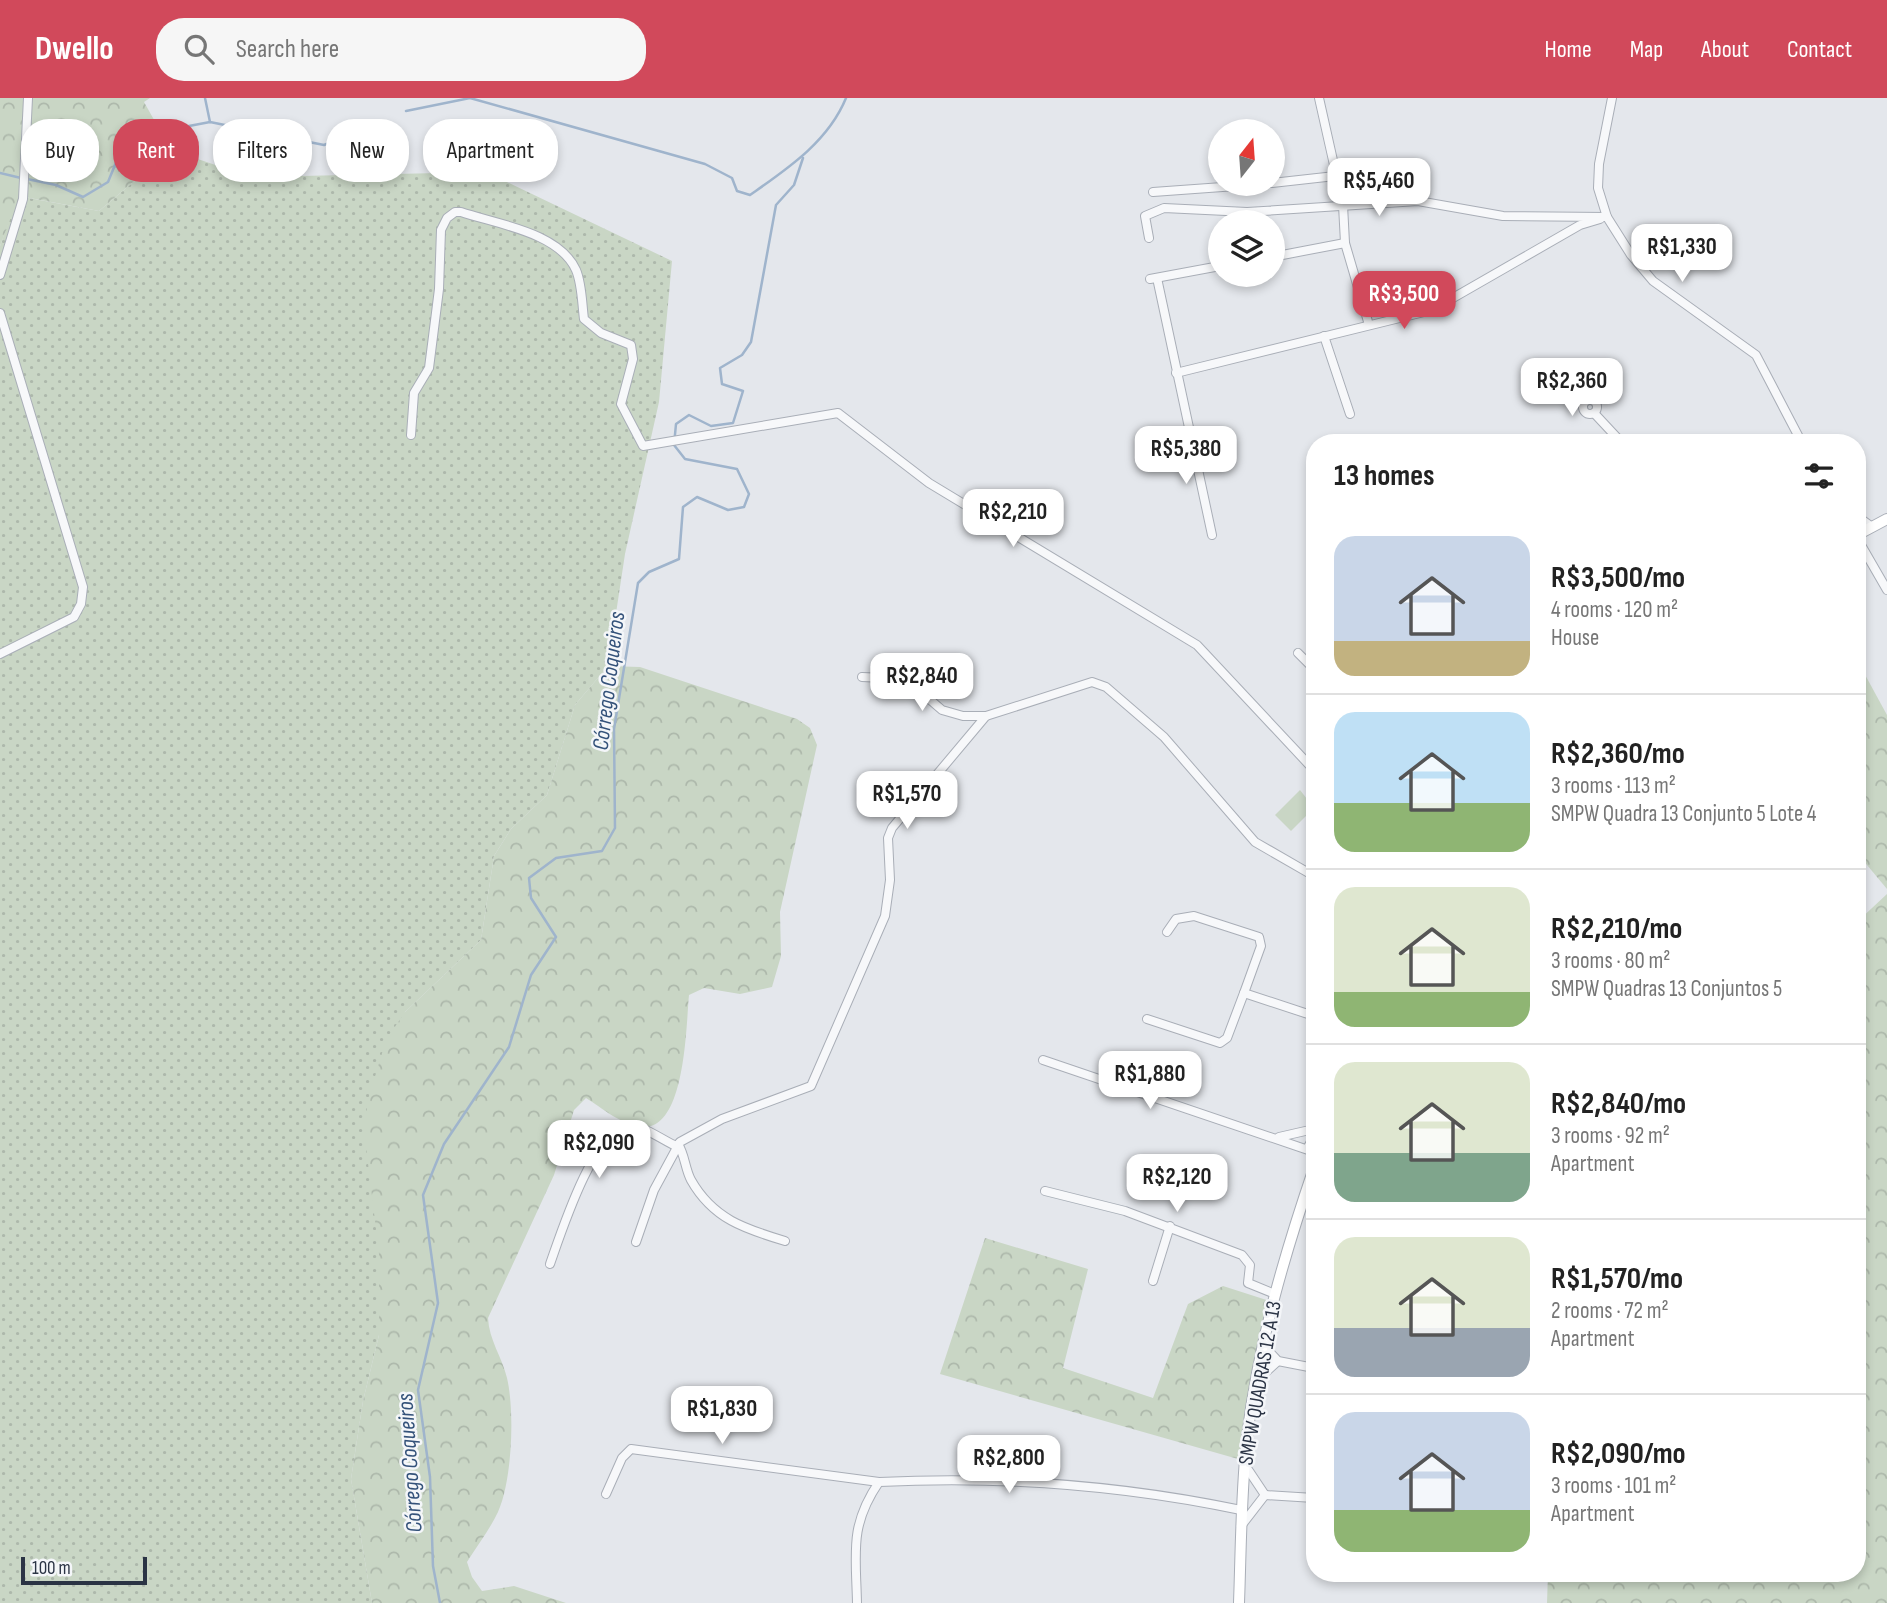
<!DOCTYPE html>
<html lang="en">
<head>
<meta charset="utf-8">
<style>
  :root { --surface:#fff; --page:#f6f6f6; --text:#222; --muted:#767676; --line:#e0e0e0; --accent:#d1495b }
  body { margin:0; font-family:"Sofia Sans Condensed",sans-serif; background:var(--page); color:var(--text); height:100vh; display:flex; flex-direction:column; font-size:26px; white-space:nowrap }
  * { box-sizing:border-box; margin:0 }
  p { font-size:23px; color:var(--muted) }
  .icon { flex:none; width:38px; height:38px; fill:none; stroke:currentColor; stroke-width:2; stroke-linecap:round; stroke-linejoin:round }
  .map { position:relative; flex:1; overflow:hidden }
  .drawer { position:absolute; left:1306px; top:336px; width:560px; height:1148px; display:flex; flex-direction:column; background:var(--surface); border-radius:28px; box-shadow:0 4px 10px #0003 }
  .drawer>* { flex:none }
  .guide { position:absolute; left:21px; top:21px; width:665px; height:63px; display:flex; gap:14px }
  .needle { width:46px; rotate:17deg }
  .buttons { position:absolute; left:1208px; top:21px; display:grid; gap:14px }
  .buttons a { display:grid; place-items:center; width:77px; height:77px; border-radius:50%; background:var(--surface); box-shadow:0 4px 10px #0003; font-size:35px }
  .scale { position:absolute; left:21px; bottom:18px; width:126px; box-sizing:border-box; padding-left:7px; border:4px solid #2b3445; border-top:0; font-size:19px; line-height:24px; white-space:nowrap; color:#2b3445; -webkit-text-stroke:5px #f4f6f9; paint-order:stroke }
  .price { position:absolute; translate:-50% -60px; padding:0 16px; border-radius:14px; background:#fff; color:#222; font-size:23px; line-height:46px; filter:drop-shadow(0 2px 4px #0008) }
  .price::after { content:''; position:absolute; left:50%; top:42px; width:21px; height:16px; margin-left:-10px; background:inherit; clip-path:polygon(0 0,100% 0,50% 100%) }
  .price.selected { background:var(--accent); color:#fff }
  ul { padding:0; list-style:none }
  li { display:flex; align-items:center; gap:21px; height:175px; padding:0 28px }
  li+li { border-top:2px solid var(--line) }
  li span { display:grid; place-items:center; flex:none; width:196px; height:140px; border-radius:21px; color:#555 }
  li>.icon { margin-inline-start:auto }
  span .icon { width:84px; height:84px; fill:#fffc; stroke-width:1 }
  li b { font-size:30px }
  h2 { display:flex; justify-content:space-between; align-items:center; height:84px; padding:0 28px; font-size:30px }
  .tag { padding:0 24px; border-radius:28px; background:var(--surface); box-shadow:0 4px 10px #0003; font-size:24px; line-height:63px }
  .tag.selected { background:var(--accent); color:#fff }
  header { display:flex; align-items:center; gap:42px; box-sizing:border-box; height:98px; padding:0 35px; background:var(--accent); color:#fff }
  header strong { font-size:33px }
  nav { display:flex; gap:38px; margin-inline-start:auto; font-size:24px }
  .search { width:490px; height:63px; background:var(--page); display:flex; align-items:center; gap:18px; box-sizing:border-box; padding:0 24px; border-radius:28px; color:var(--muted); font-size:26px }
  .map>svg:first-child { display:block }
  .grass { fill:url(#grass-dots) }
  .forest { fill:url(#forest-crowns) }
  .pitch { fill:#c9d6c5 }
  .lines { fill:none; stroke-linecap:round; stroke-linejoin:round }
  .stream { stroke:#9fb4cc; stroke-width:2.5 }
  .street-casing { stroke:#a9aeb7; stroke-width:10 }
  .secondary-casing { stroke:#a9aeb7; stroke-width:12 }
  .street { stroke:#f7f8fa; stroke-width:8 }
  .secondary { stroke:#fff; stroke-width:10 }
  .labels { text-anchor:middle; dominant-baseline:central; stroke-width:5; stroke-linejoin:round; paint-order:stroke }
  .street-label { font-size:21px; fill:#2b3445; stroke:#f4f6f9 }
  .water-label { font-size:23px; font-style:italic; fill:#34527a; stroke:#f4f6f9 }
</style>
</head>
<body>
<header>
<strong>Dwello</strong>
<div class="search"><svg class="icon" aria-label="search" viewBox="0 0 24 24"><circle cx="10" cy="10" r="6"/><path d="M15 15l6 6"/></svg>Search here</div>
<nav><a>Home</a><a>Map</a><a>About</a><a>Contact</a></nav>
</header>
<div class="map">
<svg width="1887" height="1505" viewBox="0 0 1887 1505">
  <defs>
    <pattern id="grass-dots" width="8" height="8" patternUnits="userSpaceOnUse" patternTransform="scale(1.75)"><rect width="8" height="8" fill="#c9d6c5"/><path d="M2 2h.1M6 6h.1" fill="none" stroke="#adb8ab" stroke-width="1.8" stroke-linecap="round"/></pattern>
    <pattern id="forest-crowns" width="20" height="18" patternUnits="userSpaceOnUse" patternTransform="scale(1.75)"><rect width="20" height="18" fill="#c9d6c5"/><path d="M2 6a3 3 0 1 1 6 0M12 15a3 3 0 1 1 6 0" fill="none" stroke="#adb8ab"/></pattern>
  </defs>
  <rect width="100%" height="100%" fill="#e4e7ec"/>
  <path class="grass" d="M171,52l80,27 235,-5 186,89 -13,141 -34,152 -17,112 -33,39 -28,90 -36,34 -17,27 -13,84 -76,72 -26,242v81l-16,66 -12,78 21,124h-372v-1357l18,-50 81,15z"/>
  <g class="forest">
    <path d="M0,0h150l-6,4 27,48 -72,61 -80,-15 -19,50z"/>
    <path d="M1857,562l30,55v174l-30,-36z"/>
    <path d="M608,568l32,1 157,52 13,9 7,17 -37,167 1,44 -9,31 -32,7 -36,-6 -15,7c-3,29 -3,134 -46,132 -20,-1 -41,-19 -57,-29l-12,12 -20,65 -66,143c1,22 14,39 19,60 8,34 5,103 -9,134 -8,17 -21,34 -31,50l5,15 10,14 32,-5 52,17h-194l-21,-124 12,-78 16,-66v-81l-15,-124 4,-30 18,-60 19,-28 76,-72 13,-84 17,-27 36,-34 28,-90z"/>
    <path d="M1887,796v709h-340l1,-30h309v-651z"/>
    <path d="M985,1140l103,31 -25,99 90,30 35,-94 35,-18 50,16 -28,159 -305,-87z"/>
  </g>
  <path class="pitch" d="M1300,692l14,18 -23,23 -16,-16z"/>
  <g class="lines">
    <g class="stream">
      <path d="M205,0l5,24"/>
      <path d="M406,13l64,-13 235,66 27,14 5,13 13,4c37,-26 78,-53 96,-97"/>
      <path d="M0,75l21,5"/>
      <path d="M27,81l29,6 27,12 25,-15 18,-44 84,-16 114,23 57,-24"/>
      <path d="M440,1505l-7,-37 -3,-89 -12,-87 20,-87 -15,-108 21,-51 65,-97 22,-72 25,-38 -25,-39 -2,-20 27,-20 46,-7 13,-23 -1,-99 24,-146 11,-11 30,-13 4,-52 14,-10 31,13 16,-3 5,-13 -12,-25 -52,-10 -11,-14 2,-21 13,-9 22,11 22,-3 10,-32 -21,-7 -2,-16 22,-13 9,-13 25,-137 18,-20 9,-27"/>
    </g>
    <defs>
      <g id="street">
        <path d="M1319,0l24,107 2,38 24,82"/>
        <path d="M1612,0l-13,66 -1,24 9,29 24,38 22,26 103,74 46,88"/>
        <path d="M1272,85l63,-7"/>
        <path d="M1153,94l111,-8"/>
        <path d="M1149,140l-4,-22 19,-8 83,4 171,-11 85,15 104,1"/>
        <path d="M1272,159l73,-14"/>
        <path d="M0,177l23,-76 5,-101"/>
        <path d="M1157,180l55,257"/>
        <path d="M1150,181l70,-13"/>
        <path d="M0,215l83,274 -2,17 -7,13 -74,37"/>
        <path d="M1324,238l26,78"/>
        <path d="M1176,275l256,-63 148,-85 20,-6"/>
        <circle cx="1590" cy="309" r="7"/>
        <path d="M1594,315l28,30"/>
        <path d="M411,337l3,-42 15,-25 10,-79 2,-59 6,-12 8,-6h6c35,12 98,20 115,58 6,14 6,34 8,49l17,14 30,12 2,14 -12,45 22,42 195,-33 91,70 268,162 117,125"/>
        <path d="M1857,418l15,11"/>
        <path d="M1857,440l30,52"/>
        <path d="M1298,555l16,16"/>
        <path d="M862,579l44,2 36,31 21,6h23"/>
        <path d="M1167,834l9,-13 18,-3 65,21 2,9 -17,47"/>
        <path d="M1147,921l73,24 7,-5 17,-45 70,23"/>
        <path d="M1043,962l271,92"/>
        <path d="M1279,1039l35,-8"/>
        <path d="M678,1046c7,11 7,25 13,36 22,39 54,49 94,61"/>
        <path d="M1307,1051l5,-9 -2,-10"/>
        <path d="M1045,1093l80,20 117,44 8,10 -2,18 27,11"/>
        <path d="M636,1144l18,-52 26,-48 42,-23 89,-33 74,-170 5,-36 -2,-42 4,-10 94,-112 106,-34 14,5 58,50 91,105 59,34"/>
        <path d="M550,1166c10,-28 44,-135 77,-138 15,-2 35,14 49,20"/>
        <path d="M1153,1183l17,-55"/>
        <path d="M1263,1247l15,16 36,7"/>
        <path d="M1255,1284l23,-21"/>
        <path d="M1245,1367l20,30"/>
        <path d="M606,1396l16,-36 9,-9 248,33"/>
        <path d="M1265,1397l49,3"/>
        <path d="M1241,1428l24,-31"/>
        <path d="M857,1505c-1,-50 -8,-77 22,-121 122,-6 243,3 362,28"/>
      </g>
      <g id="secondary">
        <path d="M1857,437l30,-16"/>
        <path d="M1239,1505c2,-55 2,-111 8,-166 11,-92 37,-181 67,-269"/>
      </g>
    </defs>
    <use href="#street" class="street-casing"/>
    <use href="#secondary" class="secondary-casing"/>
    <use href="#street" class="street"/>
    <use href="#secondary" class="secondary"/>
  </g>
  <g class="labels">
    <g class="street-label">
      <text transform="translate(1260 1285) rotate(-80)">SMPW QUADRAS 12 A 13</text>
    </g>
    <g class="water-label">
      <text transform="translate(609 583) rotate(-83)">Córrego Coqueiros</text>
      <text transform="translate(410 1365) rotate(-94)">Córrego Coqueiros</text>
    </g>
  </g>
</svg>
<div class="buttons">
<a><svg class="needle" viewBox="-14 -14 28 28"><path d="M0-13l5 13h-10z" fill="#e53935"/><path d="M0 13l5-13h-10z" fill="#767676"/></svg></a>
<a><svg class="icon" aria-label="layers" viewBox="0 0 24 24"><path d="M12 4l9 5-9 5-9-5zM3 14l9 5 9-5"/></svg></a>
</div>
<div class="scale">100 m</div>
<b class="price" style="left:1379px;top:120px">R$5,460</b>
<b class="price" style="left:1682px;top:186px">R$1,330</b>
<b class="price selected" style="left:1404px;top:233px">R$3,500</b>
<b class="price" style="left:1572px;top:320px">R$2,360</b>
<b class="price" style="left:1186px;top:388px">R$5,380</b>
<b class="price" style="left:1013px;top:451px">R$2,210</b>
<b class="price" style="left:922px;top:615px">R$2,840</b>
<b class="price" style="left:907px;top:733px">R$1,570</b>
<b class="price" style="left:1150px;top:1013px">R$1,880</b>
<b class="price" style="left:599px;top:1082px">R$2,090</b>
<b class="price" style="left:1177px;top:1116px">R$2,120</b>
<b class="price" style="left:722px;top:1348px">R$1,830</b>
<b class="price" style="left:1009px;top:1397px">R$2,800</b>
<div class="guide">
<a class="tag">Buy</a>
<a class="tag selected">Rent</a>
<a class="tag">Filters</a>
<a class="tag">New</a>
<a class="tag">Apartment</a>
</div>
<section class="drawer">
<h2>13 homes<svg class="icon" aria-label="filters" viewBox="0 0 24 24"><path d="M4 7h16M4 17h16"/><circle cx="9" cy="7" r="2"/><circle cx="15" cy="17" r="2"/></svg></h2>
<ul>
<li><span style="background:linear-gradient(#c9d6e8 75%,#c2b280 0)"><svg class="icon" aria-label="home" viewBox="0 0 24 24"><path d="M3 11l9-7 9 7M6 9v11h12V9"/></svg></span><div><b>R$3,500/mo</b><p>4 rooms · 120 m²</p><p>House</p></div></li>
<li><span style="background:linear-gradient(#bfe0f5 65%,#8fb573 0)"><svg class="icon" aria-label="home" viewBox="0 0 24 24"><path d="M3 11l9-7 9 7M6 9v11h12V9"/></svg></span><div><b>R$2,360/mo</b><p>3 rooms · 113 m²</p><p>SMPW Quadra 13 Conjunto 5 Lote 4</p></div></li>
<li><span style="background:linear-gradient(#dfe7d0 75%,#8fb573 0)"><svg class="icon" aria-label="home" viewBox="0 0 24 24"><path d="M3 11l9-7 9 7M6 9v11h12V9"/></svg></span><div><b>R$2,210/mo</b><p>3 rooms · 80 m²</p><p>SMPW Quadras 13 Conjuntos 5</p></div></li>
<li><span style="background:linear-gradient(#dfe7d0 65%,#7fa58c 0)"><svg class="icon" aria-label="home" viewBox="0 0 24 24"><path d="M3 11l9-7 9 7M6 9v11h12V9"/></svg></span><div><b>R$2,840/mo</b><p>3 rooms · 92 m²</p><p>Apartment</p></div></li>
<li><span style="background:linear-gradient(#dfe7d0 65%,#9aa5b1 0)"><svg class="icon" aria-label="home" viewBox="0 0 24 24"><path d="M3 11l9-7 9 7M6 9v11h12V9"/></svg></span><div><b>R$1,570/mo</b><p>2 rooms · 72 m²</p><p>Apartment</p></div></li>
<li><span style="background:linear-gradient(#c9d6e8 70%,#8fb573 0)"><svg class="icon" aria-label="home" viewBox="0 0 24 24"><path d="M3 11l9-7 9 7M6 9v11h12V9"/></svg></span><div><b>R$2,090/mo</b><p>3 rooms · 101 m²</p><p>Apartment</p></div></li>
</ul>
</section>
</div>
</body>
</html>
